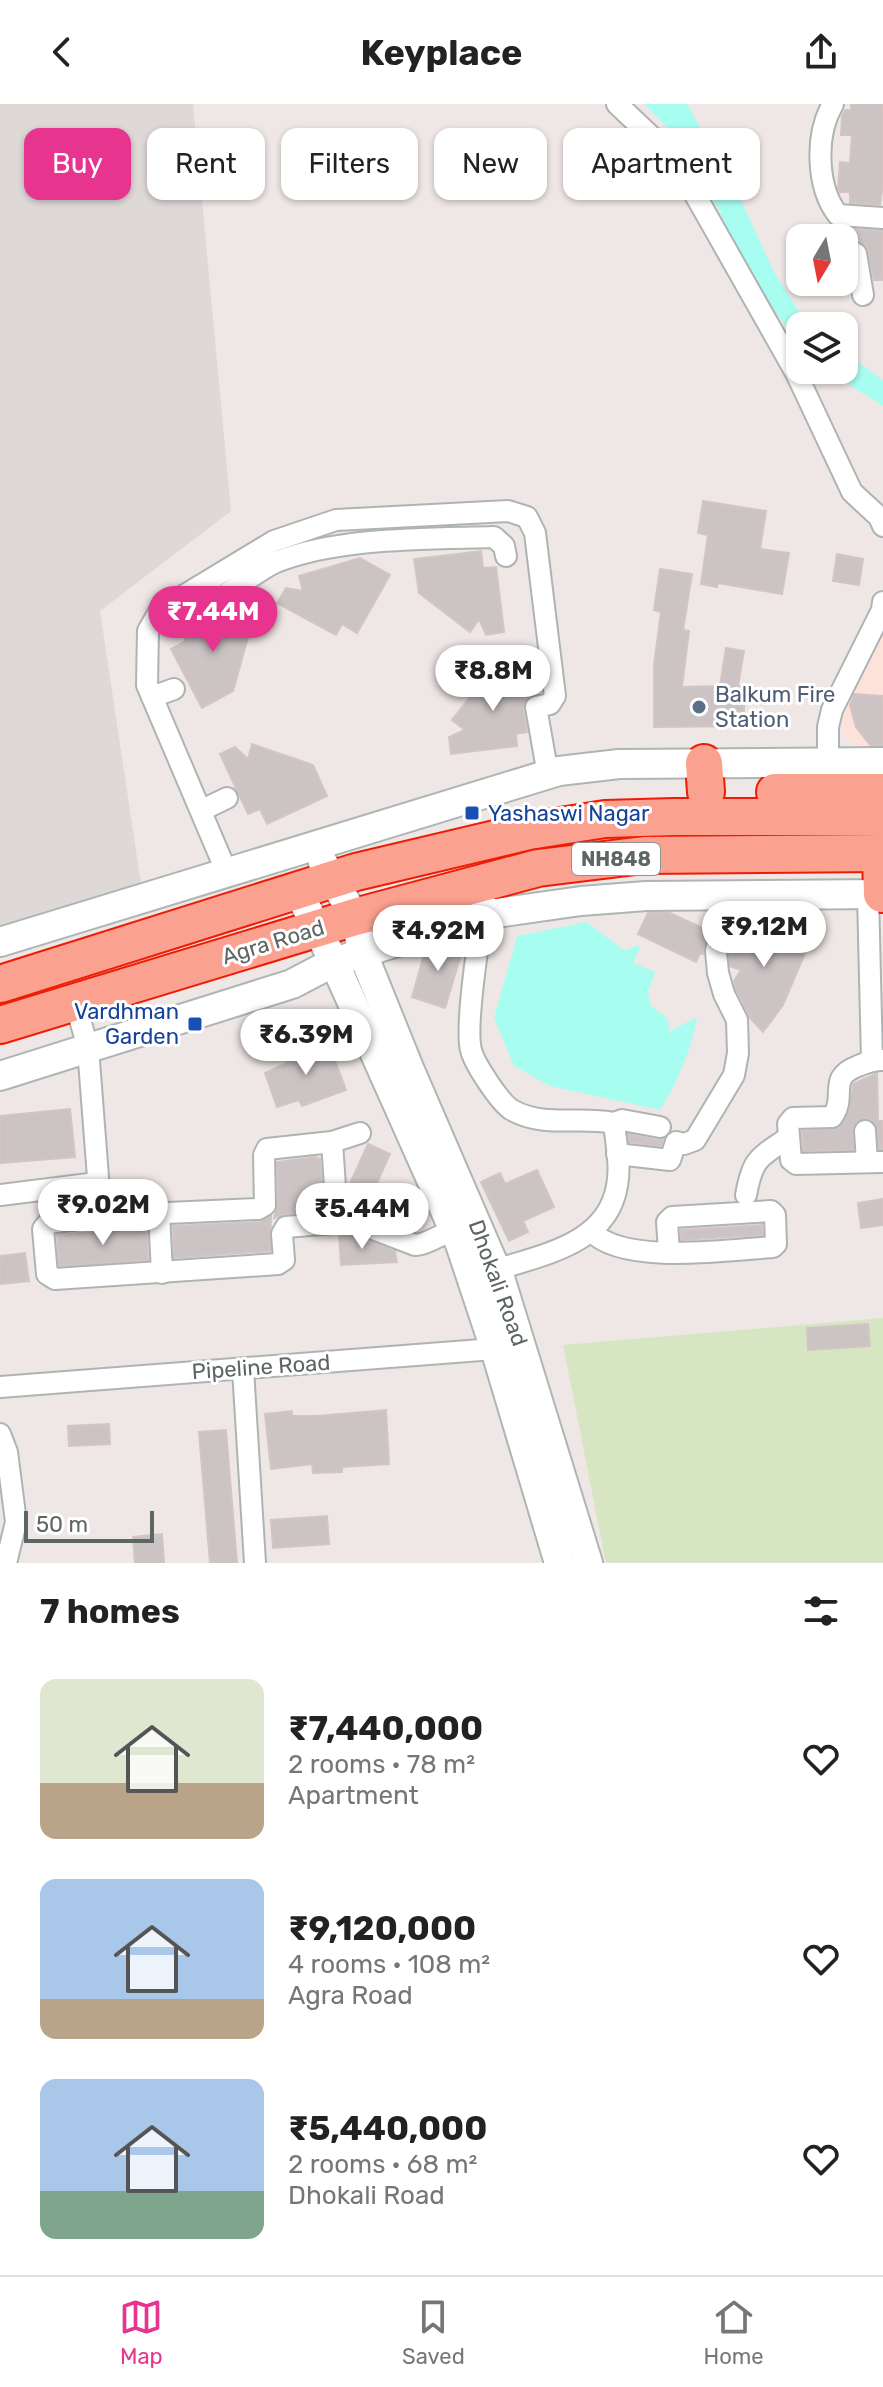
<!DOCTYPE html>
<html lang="en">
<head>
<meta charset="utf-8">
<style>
  :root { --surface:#fff; --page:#f6f6f6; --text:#222; --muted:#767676; --line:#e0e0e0; --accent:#e6348f }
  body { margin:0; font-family:Rubik,sans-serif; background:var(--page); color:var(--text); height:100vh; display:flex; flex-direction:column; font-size:30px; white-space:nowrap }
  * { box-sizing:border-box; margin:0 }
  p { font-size:26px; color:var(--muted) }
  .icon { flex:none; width:44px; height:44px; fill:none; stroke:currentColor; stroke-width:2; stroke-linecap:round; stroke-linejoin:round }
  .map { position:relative; height:1459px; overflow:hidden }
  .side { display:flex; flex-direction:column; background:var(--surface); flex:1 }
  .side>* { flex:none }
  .banner { position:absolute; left:24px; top:24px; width:836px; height:72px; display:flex; gap:16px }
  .needle { width:52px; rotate:190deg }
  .tools { position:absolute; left:786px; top:120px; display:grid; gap:16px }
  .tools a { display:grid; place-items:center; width:72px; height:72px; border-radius:16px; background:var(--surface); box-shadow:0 2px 6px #0004; font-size:40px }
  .scale { position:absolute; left:24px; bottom:20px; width:130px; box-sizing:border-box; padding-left:8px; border:4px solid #5d6565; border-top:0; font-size:22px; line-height:28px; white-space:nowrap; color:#5d6565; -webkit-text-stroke:6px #fff; paint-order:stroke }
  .price { position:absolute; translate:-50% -68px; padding:0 18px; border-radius:28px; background:#fff; color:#222; font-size:26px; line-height:52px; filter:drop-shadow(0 2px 4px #0008) }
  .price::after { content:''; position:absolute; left:50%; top:48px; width:24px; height:18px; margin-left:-12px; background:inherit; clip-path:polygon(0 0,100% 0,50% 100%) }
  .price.current { background:var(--accent); color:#fff }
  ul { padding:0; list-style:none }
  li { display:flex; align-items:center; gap:24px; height:200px; padding:0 40px }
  li span { display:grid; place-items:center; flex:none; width:224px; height:160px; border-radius:16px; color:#555 }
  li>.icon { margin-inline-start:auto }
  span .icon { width:96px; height:96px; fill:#fffc; stroke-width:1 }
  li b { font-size:34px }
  h2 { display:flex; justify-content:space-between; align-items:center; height:96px; padding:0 40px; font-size:34px }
  .tag { padding:0 28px; border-radius:16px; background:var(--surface); box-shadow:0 2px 6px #0004; font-size:28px; line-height:72px }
  .tag.current { background:var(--accent); color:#fff }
  header { display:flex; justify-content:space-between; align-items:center; height:104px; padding:0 40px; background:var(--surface); font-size:36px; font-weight:700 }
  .tabs { display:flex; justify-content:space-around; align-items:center; height:112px; border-top:2px solid var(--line); background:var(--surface); font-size:22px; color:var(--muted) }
  .tabs a { display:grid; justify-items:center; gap:4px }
  .tabs .current { color:var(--accent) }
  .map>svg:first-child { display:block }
  .commercial { fill:#fde2dc }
  .industrial { fill:#ded8d7 }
  .green { fill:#d7e6c2 }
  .water { fill:#a7fdf0 }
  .building { fill:#ccc4c4; stroke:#d3c5c3; stroke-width:2 }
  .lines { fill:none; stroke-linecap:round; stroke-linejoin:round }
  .street-casing { stroke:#aeb4b4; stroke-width:24 }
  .secondary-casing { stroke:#adb5b5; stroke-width:32 }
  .highway-casing { stroke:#ef1c05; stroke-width:40 }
  .street { stroke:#fff; stroke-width:20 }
  .secondary { stroke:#fff; stroke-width:28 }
  .highway { stroke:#fba190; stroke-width:36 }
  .service-dot { fill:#5c6f8a; stroke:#fff; stroke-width:3 }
  .transit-dot { fill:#1a4fb4; stroke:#fff; stroke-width:3 }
  .labels { text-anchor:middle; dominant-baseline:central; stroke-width:6; stroke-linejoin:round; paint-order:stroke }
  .shield { fill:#fff; stroke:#8e9393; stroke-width:2 }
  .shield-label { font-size:20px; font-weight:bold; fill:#5d6565 }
  .service-label { font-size:22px; fill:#4e5e75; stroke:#fff; text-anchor:start }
  .transit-label { font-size:22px; fill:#164399; stroke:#fff; text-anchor:start }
  .street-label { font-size:22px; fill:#5d6565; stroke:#fff }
</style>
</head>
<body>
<header><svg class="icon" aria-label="back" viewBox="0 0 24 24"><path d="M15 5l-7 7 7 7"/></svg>Keyplace<svg class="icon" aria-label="share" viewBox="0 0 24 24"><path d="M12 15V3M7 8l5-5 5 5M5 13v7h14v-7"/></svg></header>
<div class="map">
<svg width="883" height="1459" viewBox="0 0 883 1459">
  <rect width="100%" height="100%" fill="#efe7e5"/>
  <path class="commercial" d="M883,533v121l-14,-3 -14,-8 -10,-12 -5,-15 1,-16 35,-66z"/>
  <path class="industrial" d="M0,0h193l38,407 -131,100 41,273 -141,43z"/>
  <path class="green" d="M883,1214v245h-277l-43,-218z"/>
  <g class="water">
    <path d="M644,0h43l50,88 38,82 30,47 6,5h-11v17l-46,-57 -35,-76 -40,-71z"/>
    <path d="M844,248l39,28v26l-32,-20 -19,-16h12z"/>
    <path d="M586,818l38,28 17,-5 -8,18 22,9 -7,20 3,14 17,13 1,13 28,-15c-5,30 -20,67 -37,93l-110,-24 -36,-20 -20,-48 23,-82z"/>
  </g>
  <g class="building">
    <path d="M851,0h32v80l-3,21 -30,-2v-11h-10l-2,-4 2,-26 10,1 2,-28h-11l1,-19 3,-6h6z"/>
    <path d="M852,125l31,2 -1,49h-8l-7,-33 -8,-6z"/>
    <path d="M703,397l63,10 -6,38 29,4 -7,41 -64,-11 -1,4 -16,-3 7,-49 -10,-2z"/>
    <path d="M481,447l2,17 13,-1 8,65 -18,3 -7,-16 -9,13 -51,-39 -5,-34z"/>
    <path d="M837,450l26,5 -4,26 -26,-4z"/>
    <path d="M360,454l30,17 -33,58 -15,-9 -6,11 -59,-32 9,-15 17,3 -4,-15z"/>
    <path d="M660,465l32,5 -9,56 6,1 -7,56 38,-1 6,-38 18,3 -6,35h6v40l-90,1v-62l7,-53 -7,-2z"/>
    <path d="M240,497l7,12 -12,13 15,4 -17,61 -31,17 -31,-59 15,-8 -6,-11 36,-15z"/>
    <path d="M525,562l4,30 -6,12 4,24 -11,2 1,12 -66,8 -2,-17 16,-7 -13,-10 39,-50z"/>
    <path d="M854,590l29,2v49h-13l-14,-18 -6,-22z"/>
    <path d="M252,640l61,21 14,31 -60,28 -7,-15 -12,5 -28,-60 15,-7 13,12z"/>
    <path d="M648,809h22l37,17 -4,24 -3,-1 -4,9 -58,-28z"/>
    <path d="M741,814l67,28 -25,59 -20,27 -13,-14 -14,-29 -2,-8 7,-11 -11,-4 -1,-14 3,-16z"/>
    <path d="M466,834l-21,70 -33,-11 13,-46z"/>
    <path d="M327,936l19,50 -44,16 -3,-6 -22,7 -12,-34 22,-10 -3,-5z"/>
    <path d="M877,969l1,48h5v28h-4l-3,-25 -11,-6 -8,3 -4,5v24l-50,1 -1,-20 37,-3 10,-15 4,-29z"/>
    <path d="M70,1005l5,48 -75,6v-47z"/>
    <path d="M628,1030l30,6 5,-1 -2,7 -32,-4z"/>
    <path d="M368,1040l22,10 -18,40 44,23 -4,13 -48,-18 -7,-1 -7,5 -2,-28z"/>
    <path d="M315,1053l5,2 4,52 -39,3 -11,4 4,-13 -1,-43z"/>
    <path d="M537,1066l17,37 -31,14 5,11 -19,9 -28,-59 19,-9 5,11z"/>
    <path d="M883,1095v26l-22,3 -3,-25z"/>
    <path d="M271,1112l-1,35 -96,7 -1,-32 86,-4z"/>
    <path d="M347,1121l8,11 40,15 2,11 -56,3 -2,-31z"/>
    <path d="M762,1121l1,10 -82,5v-10z"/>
    <path d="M147,1123l1,33 -89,6 -2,-31z"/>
    <path d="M25,1149l4,28 -29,3v-28z"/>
    <path d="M868,1220l2,22 -62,4 -1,-22z"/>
    <path d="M386,1306l3,54 -47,3v5l-29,1 -1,-9 -41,5 -6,-55 27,-3v5h25z"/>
    <path d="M109,1320l1,20 -41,2 -1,-20z"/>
    <path d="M226,1326l11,133h-27l-11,-131z"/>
    <path d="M327,1412l2,28 -56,4 -2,-28z"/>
    <path d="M162,1430l2,29h-29l-2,-26z"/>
  </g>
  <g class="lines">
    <defs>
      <g id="street">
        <path d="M617,0l40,38 32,42 107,189 56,119 27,25 4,9"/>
        <path d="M833,0c-18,30 -17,83 5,111l45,3"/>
        <path d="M844,135l5,11 7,4 7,41"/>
        <path d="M175,497c5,5 9,9 16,9 23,-2 62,-38 85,-48 63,-25 150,-23 218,-25l10,9 2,10"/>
        <path d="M152,593l22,-8"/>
        <path d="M828,657v-34l4,-17 50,-100 1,-8"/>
        <path d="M202,706l25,-12"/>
        <path d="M227,769l-80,-188 1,-54 12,-21 114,-69 62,-21 172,-9 19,6 8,16 20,163 -5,8 -14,3 12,68"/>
        <path d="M868,790l4,166"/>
        <path d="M486,800c-7,25 -21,123 -15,146 3,13 29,53 41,60 32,18 67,6 102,13 2,20 7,43 3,63 -10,58 -73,68 -121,84"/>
        <path d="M75,898l13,46 13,168 -53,7 -5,6 4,45 8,5 223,-15 6,-4 -2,-26 4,-7 47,-4 4,-6 -5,-75"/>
        <path d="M883,956c-10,0 -16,2 -25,6 -32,12 -10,30 -26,51l-39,1 -5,6 3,36 5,4 87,-2"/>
        <path d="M614,1019l8,-3 38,7"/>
        <path d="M865,1027l2,31"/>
        <path d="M617,1050l53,6 6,-18 8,2 11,-4 39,-65 4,-22 -1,-33 -13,-26 -6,-21 -2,-22 4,-19 18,-38"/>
        <path d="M0,1091l97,-12"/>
        <path d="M746,1091c7,-38 13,-37 43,-58"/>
        <path d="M159,1109l3,60"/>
        <path d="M101,1112l157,-7 7,-4 -1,-50 3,-6 65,-7 28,-9"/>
        <path d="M360,1120l55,21c10,0 27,-11 38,-15"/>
        <path d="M592,1128c32,33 136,18 181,15l3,-3 -1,-29 -4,-4 -99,6 -5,5 2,30"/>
        <path d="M243,1265l12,194"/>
        <path d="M0,1283l507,-39"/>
        <path d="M0,1330l7,18 9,70 -10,41"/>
      </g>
      <g id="secondary">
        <path d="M323,759l32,54 8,37 46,114 92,213 87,282"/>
        <path d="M298,787l36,71 126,282 35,105 64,214"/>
        <path d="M0,838l559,-171 60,-7 264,-2"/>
        <path d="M0,972l292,-92 42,-22 149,-47 98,-14 65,-5 237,-2"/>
      </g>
      <g id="highway">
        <path d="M704,659l2,29"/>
        <path d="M775,688h108"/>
        <path d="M881,749l1,41"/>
        <path d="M0,880l356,-112 173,-41 76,-12 69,-2h209"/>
        <path d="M0,921l355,-108 183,-49 106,-13 239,-2"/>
      </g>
    </defs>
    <use href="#street" class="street-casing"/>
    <use href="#secondary" class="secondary-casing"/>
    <use href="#highway" class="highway-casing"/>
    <use href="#street" class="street"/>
    <use href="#secondary" class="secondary"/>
    <use href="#highway" class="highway"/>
  </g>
  <circle class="service-dot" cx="699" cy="603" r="8"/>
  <g class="transit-dot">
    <rect x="464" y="701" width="16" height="16" rx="4"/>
    <rect x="187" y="912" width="16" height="16" rx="4"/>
  </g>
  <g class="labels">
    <rect class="shield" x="572" y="739" width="88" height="32" rx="6"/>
    <g class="shield-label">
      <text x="616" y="755">NH848</text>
    </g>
    <g class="service-label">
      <text x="715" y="590">Balkum Fire<tspan x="715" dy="25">Station</tspan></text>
    </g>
    <g class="transit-label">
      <text x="488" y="709">Yashaswi Nagar</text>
      <text x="179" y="907" text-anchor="end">Vardhman<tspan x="179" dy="25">Garden</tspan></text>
    </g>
    <g class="street-label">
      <text transform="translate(273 838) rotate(-17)">Agra Road</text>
      <text transform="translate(498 1179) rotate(70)">Dhokali Road</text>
      <text transform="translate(261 1263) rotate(-4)">Pipeline Road</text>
    </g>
  </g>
</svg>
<div class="tools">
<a><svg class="needle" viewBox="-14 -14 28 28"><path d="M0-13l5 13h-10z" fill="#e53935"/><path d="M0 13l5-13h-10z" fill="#767676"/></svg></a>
<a><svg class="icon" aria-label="layers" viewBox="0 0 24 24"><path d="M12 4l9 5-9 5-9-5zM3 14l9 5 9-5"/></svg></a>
</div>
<div class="scale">50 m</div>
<b class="price current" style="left:213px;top:550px">₹7.44M</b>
<b class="price" style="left:493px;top:609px">₹8.8M</b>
<b class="price" style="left:764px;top:865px">₹9.12M</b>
<b class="price" style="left:438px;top:869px">₹4.92M</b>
<b class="price" style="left:306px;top:973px">₹6.39M</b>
<b class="price" style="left:103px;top:1143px">₹9.02M</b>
<b class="price" style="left:362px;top:1147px">₹5.44M</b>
<div class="banner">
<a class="tag current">Buy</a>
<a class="tag">Rent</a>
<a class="tag">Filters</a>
<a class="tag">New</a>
<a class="tag">Apartment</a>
</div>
</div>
<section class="side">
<h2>7 homes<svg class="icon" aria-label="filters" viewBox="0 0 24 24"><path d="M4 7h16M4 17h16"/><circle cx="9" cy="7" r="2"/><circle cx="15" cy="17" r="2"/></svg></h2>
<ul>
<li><span style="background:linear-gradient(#dfe7d0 65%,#b9a48a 0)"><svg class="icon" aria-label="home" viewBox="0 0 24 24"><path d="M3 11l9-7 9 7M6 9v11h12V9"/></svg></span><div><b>₹7,440,000</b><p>2 rooms · 78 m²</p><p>Apartment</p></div><svg class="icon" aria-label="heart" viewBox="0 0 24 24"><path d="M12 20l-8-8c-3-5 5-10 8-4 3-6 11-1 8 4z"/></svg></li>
<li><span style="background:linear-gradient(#a9c7e8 75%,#b9a48a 0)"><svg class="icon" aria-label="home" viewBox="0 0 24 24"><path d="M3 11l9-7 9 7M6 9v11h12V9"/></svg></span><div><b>₹9,120,000</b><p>4 rooms · 108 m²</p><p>Agra Road</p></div><svg class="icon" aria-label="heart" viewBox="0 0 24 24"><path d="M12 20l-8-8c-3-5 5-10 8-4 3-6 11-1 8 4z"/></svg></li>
<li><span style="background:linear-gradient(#a9c7e8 70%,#7fa58c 0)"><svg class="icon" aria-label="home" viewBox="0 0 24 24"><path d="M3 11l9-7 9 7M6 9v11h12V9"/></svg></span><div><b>₹5,440,000</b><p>2 rooms · 68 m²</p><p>Dhokali Road</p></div><svg class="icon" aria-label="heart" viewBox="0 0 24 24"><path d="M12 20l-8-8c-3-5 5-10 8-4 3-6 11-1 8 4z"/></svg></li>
</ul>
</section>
<nav class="tabs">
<a class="current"><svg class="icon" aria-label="map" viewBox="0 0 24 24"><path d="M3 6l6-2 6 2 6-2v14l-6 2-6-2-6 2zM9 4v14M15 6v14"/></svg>Map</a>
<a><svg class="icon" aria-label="saved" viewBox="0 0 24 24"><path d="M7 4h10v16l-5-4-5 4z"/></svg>Saved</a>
<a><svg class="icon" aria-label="home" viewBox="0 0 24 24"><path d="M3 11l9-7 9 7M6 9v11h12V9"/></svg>Home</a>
</nav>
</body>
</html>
